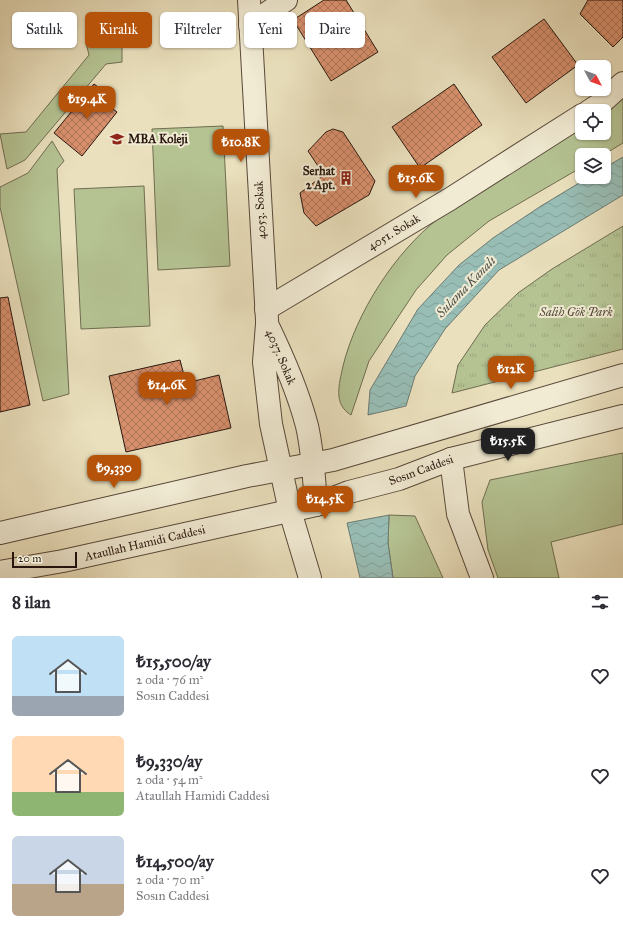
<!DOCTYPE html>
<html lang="tr">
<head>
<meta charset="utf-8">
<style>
  :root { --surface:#fff; --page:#f7f7f7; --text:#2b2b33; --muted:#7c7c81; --accent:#b45309 }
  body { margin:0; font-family:"IM FELL Great Primer",serif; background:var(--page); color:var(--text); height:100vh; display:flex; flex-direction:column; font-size:15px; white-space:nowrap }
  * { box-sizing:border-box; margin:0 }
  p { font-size:13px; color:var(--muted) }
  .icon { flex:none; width:22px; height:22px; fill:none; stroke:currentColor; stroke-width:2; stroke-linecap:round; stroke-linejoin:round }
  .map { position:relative; height:578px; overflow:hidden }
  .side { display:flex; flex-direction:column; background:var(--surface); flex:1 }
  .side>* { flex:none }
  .banner { position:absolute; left:12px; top:12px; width:400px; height:36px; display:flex; gap:8px }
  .needle { width:26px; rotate:131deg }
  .tools { position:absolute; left:575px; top:60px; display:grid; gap:8px }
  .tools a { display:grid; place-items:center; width:36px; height:36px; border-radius:6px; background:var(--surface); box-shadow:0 1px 3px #0004; font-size:20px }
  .scale { position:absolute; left:12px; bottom:10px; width:65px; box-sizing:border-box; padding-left:4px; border:2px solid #29170f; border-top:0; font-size:11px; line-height:14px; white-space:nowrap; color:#29170f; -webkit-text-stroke:3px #f1ebd4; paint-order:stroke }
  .price { position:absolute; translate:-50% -34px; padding:0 9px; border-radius:8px; background:var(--accent); color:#fff; font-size:13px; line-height:26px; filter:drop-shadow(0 1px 2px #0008) }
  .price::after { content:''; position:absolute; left:50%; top:24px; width:12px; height:9px; margin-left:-6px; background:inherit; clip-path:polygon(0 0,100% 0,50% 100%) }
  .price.active { background:#222; color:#fff }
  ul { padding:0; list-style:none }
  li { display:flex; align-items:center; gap:12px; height:100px; padding:0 12px }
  li span { display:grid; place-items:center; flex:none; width:112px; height:80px; border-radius:6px; color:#555 }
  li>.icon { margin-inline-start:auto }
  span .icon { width:48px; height:48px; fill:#fffc; stroke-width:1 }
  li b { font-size:17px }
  h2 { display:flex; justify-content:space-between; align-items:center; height:48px; padding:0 12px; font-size:17px }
  .chip { padding:0 14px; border-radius:6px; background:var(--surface); box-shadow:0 1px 3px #0004; font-size:14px; line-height:36px }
  .chip.active { background:var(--accent); color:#fff }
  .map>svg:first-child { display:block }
  .grass { fill:#b5c393; stroke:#6f6d51 }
  .park { fill:url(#park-tufts); stroke:#6f6d51 }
  .water { fill:url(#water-waves); stroke:#6c7b73 }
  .building { fill:url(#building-cross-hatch); stroke:#29170f }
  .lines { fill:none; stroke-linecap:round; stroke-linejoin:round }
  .minor-casing { stroke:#59493a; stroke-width:24 }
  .minor { stroke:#f1ebd4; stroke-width:22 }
  .labels { text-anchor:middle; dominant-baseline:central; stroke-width:4; stroke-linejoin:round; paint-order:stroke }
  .poi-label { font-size:12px; font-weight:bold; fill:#29170f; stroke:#f1ebd4; text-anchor:start }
  .street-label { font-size:12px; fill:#29170f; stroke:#f1ebd4 }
  .park-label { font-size:12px; font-style:italic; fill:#534b37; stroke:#f1ebd4 }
  .water-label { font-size:13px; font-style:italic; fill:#505149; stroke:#f1ebd4 }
</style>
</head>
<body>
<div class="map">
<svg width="623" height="578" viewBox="0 0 623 578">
  <defs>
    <pattern id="park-tufts" width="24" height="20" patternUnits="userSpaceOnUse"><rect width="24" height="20" fill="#b5c393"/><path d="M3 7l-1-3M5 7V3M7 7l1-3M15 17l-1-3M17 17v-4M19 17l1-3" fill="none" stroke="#9ca77e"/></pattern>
    <pattern id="water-waves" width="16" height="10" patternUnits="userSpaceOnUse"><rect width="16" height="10" fill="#98bdb5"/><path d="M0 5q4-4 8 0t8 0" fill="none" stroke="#83a29a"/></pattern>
    <pattern id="building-cross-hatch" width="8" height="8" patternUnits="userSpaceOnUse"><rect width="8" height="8" fill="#d8906d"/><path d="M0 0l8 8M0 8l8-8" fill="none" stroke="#af7558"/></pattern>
  </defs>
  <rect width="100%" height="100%" fill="#eae0bd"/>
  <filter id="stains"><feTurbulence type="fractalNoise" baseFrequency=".005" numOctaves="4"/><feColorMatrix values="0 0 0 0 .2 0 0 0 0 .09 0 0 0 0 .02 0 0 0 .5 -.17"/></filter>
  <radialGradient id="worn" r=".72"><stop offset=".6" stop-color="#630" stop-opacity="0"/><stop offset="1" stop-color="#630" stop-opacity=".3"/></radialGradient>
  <g class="grass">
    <path d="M122,37v25l-16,2 -81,96 -18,9 -7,-35 26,-2 63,-77 -3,-12z"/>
    <path d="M623,99v44l-20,12h-21v12l-93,54 -42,34 -31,35 -47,71 -18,54c-18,-11 -12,-30 -8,-49 13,-53 52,-114 96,-148 14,-11 31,-20 46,-29 32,-21 65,-42 97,-62v6h22v-21z"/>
    <path d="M223,126l7,140 -72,4 -6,-141z"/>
    <path d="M52,141l12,20 -7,8 12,225 -26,7 -43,-194v-20l28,-14z"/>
    <path d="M144,186l6,140 -69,3 -7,-140z"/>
    <path d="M623,453v71l-72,18 8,36h-61l-10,-28 -6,-48 8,-22z"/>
    <path d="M389,515l26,1 28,62h-50l-5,-35z"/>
  </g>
  <path class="park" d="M623,226v123l-171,44 6,-28 27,-40 33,-32 34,-24z"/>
  <g class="water">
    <path d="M623,157v38l-124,75 -54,59 -30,47 -9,30 -38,9 2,-25 48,-81 41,-44 34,-27 48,-32 48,-29h15v-9z"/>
    <path d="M389,515l-1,28 5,35h-33l-13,-55z"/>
  </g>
  <g class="building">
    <path d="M324,0h22l32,52 -47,29 -38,-61z"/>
    <path d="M588,0h35v37l-10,10 -33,-33z"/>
    <path d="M544,19l34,46 -52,38 -34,-46z"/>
    <path d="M94,84l19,14 -6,7 10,7 -35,44 -28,-23z"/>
    <path d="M454,84l28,41 -62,43 -28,-41z"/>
    <path d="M333,129l10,3 32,49 -6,14 -53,31 -12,-13 -4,-20 24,-18 -16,-24 18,-19z"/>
    <path d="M8,297l22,108 -30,7v-114z"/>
    <path d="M180,360l6,23 33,-8 12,53 -105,24 -17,-76z"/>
  </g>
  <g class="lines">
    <defs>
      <g id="minor">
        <path d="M249,0l18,320"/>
        <path d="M250,25l36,-25"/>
        <path d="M589,111l11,-7 23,-21"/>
        <path d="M266,309l184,-110 132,-84"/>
        <path d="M451,459l7,55 24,64"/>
        <path d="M0,533l247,-57 86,-16 290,-85"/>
        <path d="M0,572l63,-11 253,-56 33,-13 50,-13 52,-20 172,-43"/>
        <path d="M310,578l-20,-67 -19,-87 -7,-62 3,-38c16,33 31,67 40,102 6,26 7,53 9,79"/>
      </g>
    </defs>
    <use href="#minor" class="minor-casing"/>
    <use href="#minor" class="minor"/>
  </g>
  <defs>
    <symbol id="school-bare" viewBox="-9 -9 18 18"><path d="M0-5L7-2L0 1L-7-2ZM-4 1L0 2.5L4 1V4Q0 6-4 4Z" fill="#8f2418" stroke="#f1ebd4" stroke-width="2.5" paint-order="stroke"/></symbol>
    <symbol id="building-bare" viewBox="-9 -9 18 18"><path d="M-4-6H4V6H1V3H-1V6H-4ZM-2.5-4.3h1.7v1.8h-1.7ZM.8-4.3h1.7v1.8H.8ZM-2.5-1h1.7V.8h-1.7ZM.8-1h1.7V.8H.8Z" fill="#8f2418" stroke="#f1ebd4" stroke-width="2.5" paint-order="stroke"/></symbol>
  </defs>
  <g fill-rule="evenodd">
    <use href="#school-bare" x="107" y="129" width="20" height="20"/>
    <use href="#building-bare" x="336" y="168" width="20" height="20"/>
  </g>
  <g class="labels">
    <g class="poi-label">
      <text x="128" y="139">MBA Koleji</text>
      <text x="335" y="171" text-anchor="end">Serhat<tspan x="335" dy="14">2 Apt.</tspan></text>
    </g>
    <g class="street-label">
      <text transform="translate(260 210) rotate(-93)">4053. Sokak</text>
      <text transform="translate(394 232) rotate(-31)">4051. Sokak</text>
      <text transform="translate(281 357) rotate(67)">4037. Sokak</text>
      <text transform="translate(421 470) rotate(-20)">Sosın Caddesi</text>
      <text transform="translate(145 543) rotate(-13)">Ataullah Hamidi Caddesi</text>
    </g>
    <g class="park-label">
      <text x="576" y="312">Salih Gök Park</text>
    </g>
    <g class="water-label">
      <text transform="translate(466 287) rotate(-46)">Sulama Kanalı</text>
    </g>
  </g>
  <rect width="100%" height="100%" filter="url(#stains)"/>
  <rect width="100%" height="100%" fill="url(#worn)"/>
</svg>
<div class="tools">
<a><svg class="needle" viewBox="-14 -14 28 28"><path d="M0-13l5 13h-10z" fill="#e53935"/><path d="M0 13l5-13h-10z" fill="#7c7c81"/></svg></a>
<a><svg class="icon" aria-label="locate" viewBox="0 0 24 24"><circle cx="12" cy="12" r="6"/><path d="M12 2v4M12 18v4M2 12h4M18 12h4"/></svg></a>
<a><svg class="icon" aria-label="layers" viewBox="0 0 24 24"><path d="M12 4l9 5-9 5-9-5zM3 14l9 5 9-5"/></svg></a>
</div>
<div class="scale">20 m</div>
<b class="price" style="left:87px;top:120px">₺19.4K</b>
<b class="price" style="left:241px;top:163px">₺10.8K</b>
<b class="price" style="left:416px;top:199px">₺15.6K</b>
<b class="price" style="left:511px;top:390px">₺12K</b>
<b class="price" style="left:167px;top:406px">₺14.6K</b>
<b class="price active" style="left:508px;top:462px">₺15.5K</b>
<b class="price" style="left:114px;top:489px">₺9,330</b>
<b class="price" style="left:325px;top:520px">₺14.5K</b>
<div class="banner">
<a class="chip">Satılık</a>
<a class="chip active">Kiralık</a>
<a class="chip">Filtreler</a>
<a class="chip">Yeni</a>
<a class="chip">Daire</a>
</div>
</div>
<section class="side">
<h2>8 ilan<svg class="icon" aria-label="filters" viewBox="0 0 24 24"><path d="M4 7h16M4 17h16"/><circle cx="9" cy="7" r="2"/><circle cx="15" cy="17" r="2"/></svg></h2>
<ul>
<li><span style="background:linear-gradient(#bfe0f5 75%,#9aa5b1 0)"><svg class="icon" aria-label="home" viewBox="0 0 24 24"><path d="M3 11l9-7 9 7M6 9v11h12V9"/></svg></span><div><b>₺15,500/ay</b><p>2 oda · 76 m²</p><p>Sosın Caddesi</p></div><svg class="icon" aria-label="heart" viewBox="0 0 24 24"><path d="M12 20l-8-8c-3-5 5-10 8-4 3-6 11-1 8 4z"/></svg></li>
<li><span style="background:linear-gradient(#ffd9b3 70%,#8fb573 0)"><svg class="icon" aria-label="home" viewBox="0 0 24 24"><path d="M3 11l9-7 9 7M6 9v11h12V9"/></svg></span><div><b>₺9,330/ay</b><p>2 oda · 54 m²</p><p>Ataullah Hamidi Caddesi</p></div><svg class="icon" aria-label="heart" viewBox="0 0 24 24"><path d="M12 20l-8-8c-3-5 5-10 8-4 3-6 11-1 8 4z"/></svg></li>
<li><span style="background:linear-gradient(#c9d6e8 60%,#b9a48a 0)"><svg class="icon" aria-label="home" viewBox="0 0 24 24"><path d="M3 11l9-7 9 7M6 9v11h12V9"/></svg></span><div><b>₺14,500/ay</b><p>2 oda · 70 m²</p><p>Sosın Caddesi</p></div><svg class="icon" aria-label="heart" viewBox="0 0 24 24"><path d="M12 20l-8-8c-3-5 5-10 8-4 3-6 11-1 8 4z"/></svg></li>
</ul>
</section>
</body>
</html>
